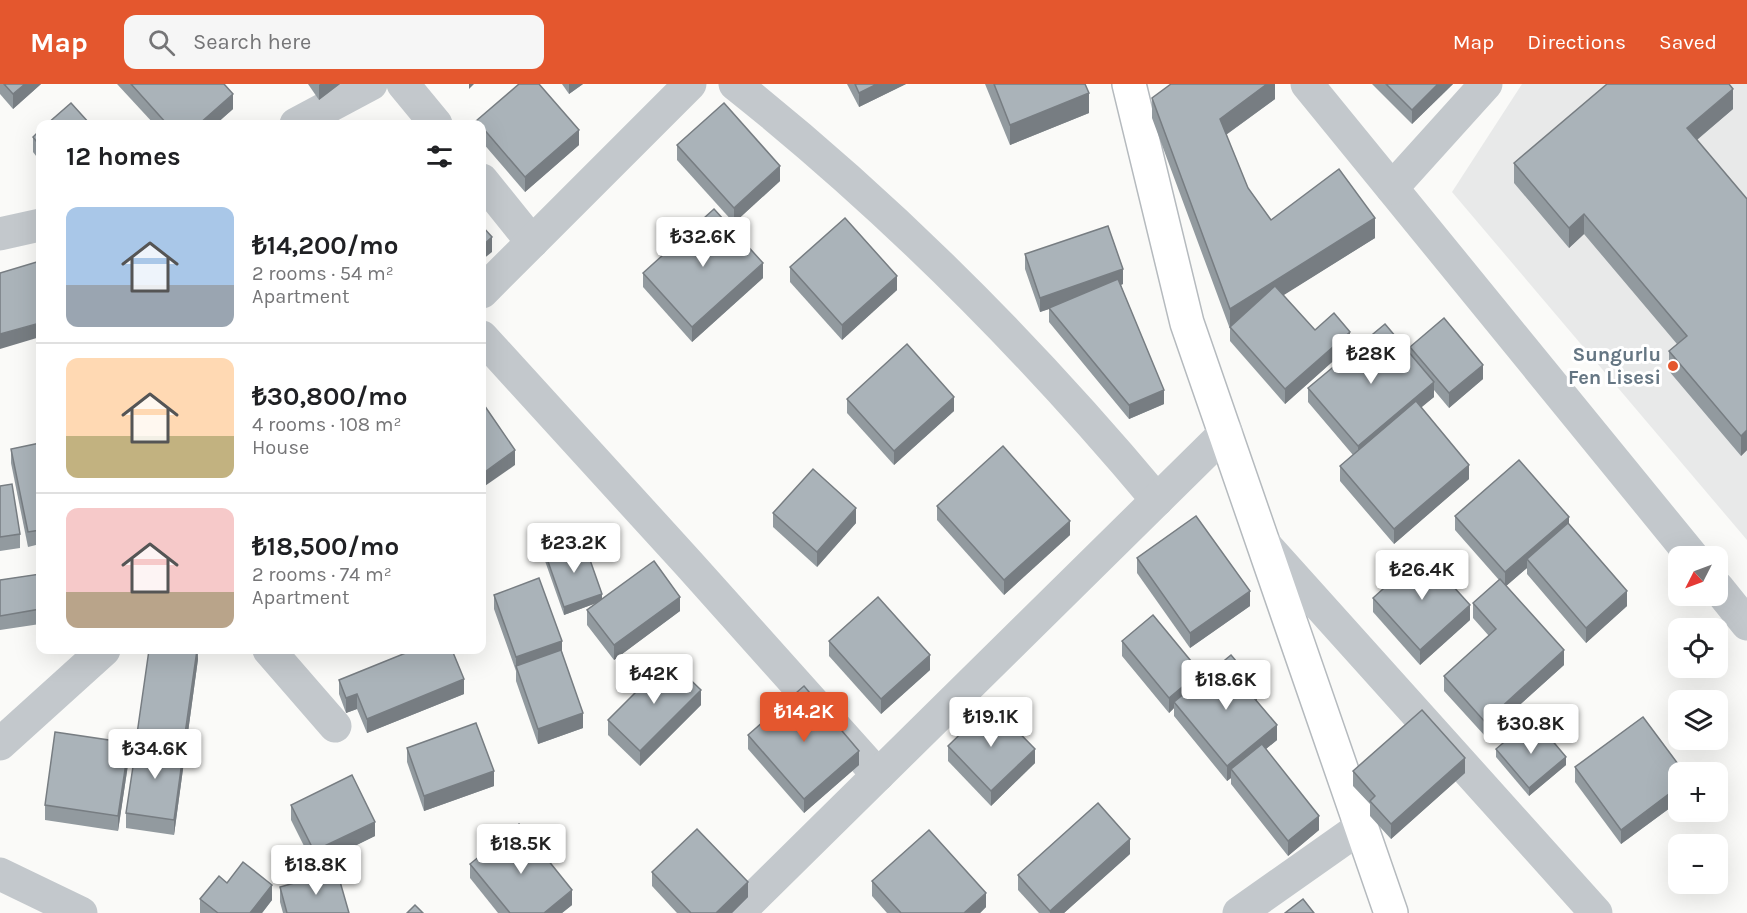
<!DOCTYPE html>
<html lang="en">
<head>
<meta charset="utf-8">
<style>
  :root { --surface:#fff; --page:#f6f6f6; --text:#202124; --muted:#757577; --line:#e0e0e0; --accent:#e4572e }
  body { margin:0; font-family:Karla,sans-serif; background:var(--page); color:var(--text); height:100vh; display:flex; flex-direction:column; font-size:22px; white-space:nowrap }
  * { box-sizing:border-box; margin:0 }
  p { font-size:20px; color:var(--muted) }
  .icon { flex:none; width:33px; height:33px; fill:none; stroke:currentColor; stroke-width:2; stroke-linecap:round; stroke-linejoin:round }
  .map { position:relative; flex:1; overflow:hidden }
  .panel { position:absolute; left:36px; top:36px; width:450px; height:534px; display:flex; flex-direction:column; background:var(--surface); border-radius:12px; box-shadow:0 6px 24px #0002 }
  .panel>* { flex:none }
  .needle { width:39px; rotate:228deg }
  .buttons { position:absolute; left:1668px; top:462px; display:grid; gap:12px }
  .buttons a { display:grid; place-items:center; width:60px; height:60px; border-radius:12px; background:var(--surface); box-shadow:0 6px 24px #0002; font-size:30px }
  .price { position:absolute; translate:-50% -51px; padding:0 14px; border-radius:6px; background:#fff; color:#222; font-size:20px; line-height:39px; filter:drop-shadow(0 2px 3px #0008) }
  .price::after { content:''; position:absolute; left:50%; top:36px; width:18px; height:14px; margin-left:-9px; background:inherit; clip-path:polygon(0 0,100% 0,50% 100%) }
  .price.current { background:var(--accent); color:#fff }
  ul { padding:0; list-style:none }
  li { display:flex; align-items:center; gap:18px; height:150px; padding:0 30px }
  li+li { border-top:2px solid var(--line) }
  li span { display:grid; place-items:center; flex:none; width:168px; height:120px; border-radius:12px; color:#555 }
  li>.icon { margin-inline-start:auto }
  span .icon { width:72px; height:72px; fill:#fffc; stroke-width:1 }
  li b { font-size:26px }
  h2 { display:flex; justify-content:space-between; align-items:center; height:72px; padding:0 30px; font-size:26px }
  header { display:flex; align-items:center; gap:36px; box-sizing:border-box; height:84px; padding:0 30px; background:var(--accent); color:#fff }
  header strong { font-size:28px }
  nav { display:flex; gap:33px; margin-inline-start:auto; font-size:21px }
  .search { width:420px; height:54px; background:var(--page); display:flex; align-items:center; gap:15px; box-sizing:border-box; padding:0 21px; border-radius:12px; color:var(--muted); font-size:22px }
  .map>svg:first-child { display:block }
  .built { fill:#e8e9e9 }
  .lines { fill:none; stroke-linecap:round; stroke-linejoin:round }
  .major-casing { stroke:#b5babe; stroke-width:36 }
  .minor { stroke:#c3c8cc; stroke-width:33 }
  .major { stroke:#fff; stroke-width:33 }
  .wall { fill:#929a9f }
  .shaded-wall { fill:#777d82 }
  .building { fill:#aab3b9; stroke:#777d82; stroke-width:1.5 }
  .poi-dot { fill:#e4572e; stroke:#fff; stroke-width:2 }
  .labels { text-anchor:middle; dominant-baseline:central; stroke-width:6; stroke-linejoin:round; paint-order:stroke }
  .poi-label { font-size:20px; font-weight:bold; fill:#657683; stroke:#fff; text-anchor:end }
</style>
</head>
<body>
<header>
<strong>Map</strong>
<div class="search"><svg class="icon" aria-label="search" viewBox="0 0 24 24"><circle cx="10" cy="10" r="6"/><path d="M15 15l6 6"/></svg>Search here</div>
<nav><a>Map</a><a>Directions</a><a>Saved</a></nav>
</header>
<div class="map">
<svg width="1747" height="829" viewBox="0 0 1747 829">
  <rect width="100%" height="100%" fill="#fafaf8"/>
  <path class="built" d="M1522,0h225v456l-295,-348z"/>
  <g class="lines">
    <defs>
      <path id="major" d="M1129,0l58,239 204,590"/>
    </defs>
    <use href="#major" class="major-casing"/>
    <g class="minor">
      <path d="M403,0l33,40"/>
      <path d="M735,0c157,125 293,262 422,416"/>
      <path d="M1307,0l385,472"/>
      <path d="M296,40l75,-40"/>
      <path d="M482,96l50,62"/>
      <path d="M1392,104l94,-104"/>
      <path d="M0,150l40,-9"/>
      <path d="M482,208l208,-208"/>
      <path d="M482,253l207,227 189,211"/>
      <path d="M1266,462l330,367"/>
      <path d="M1718,504l29,36"/>
      <path d="M269,566l66,76"/>
      <path d="M0,660l104,-94"/>
      <path d="M0,790l81,39"/>
      <path d="M738,829l488,-481"/>
      <path d="M1239,829l122,-86"/>
    </g>
    <use href="#major" class="major"/>
  </g>
  <g class="wall">
    <path d="M0,0h41l-28,25 -13,-15z"/>
    <path d="M117,0h107l9,25 -17,15h-62z"/>
    <path d="M308,0h32l-21,16z"/>
    <path d="M562,0h21l-14,10z"/>
    <path d="M847,0h59l-47,23z"/>
    <path d="M985,0h100l4,29 -79,32z"/>
    <path d="M1275,0v15l-49,36 22,53 23,32 104,18 -92,57 32,35 35,16 -65,58 -55,-63v-12l-78,-211v-20z"/>
    <path d="M1372,0h81l-41,40z"/>
    <path d="M1733,25l-36,31 50,59v251l-6,6 -72,-85v-20l8,-7 -93,-110 -15,14 -55,-65v-20z"/>
    <path d="M476,37l103,24 -54,47 -43,-50v-18h-6z"/>
    <path d="M40,46v31l-7,-9v-15z"/>
    <path d="M677,61l103,36 -46,42 -57,-63z"/>
    <path d="M1025,170l98,30 -2,1 43,119 -35,15 -80,-97v-13l-9,3 -15,-43z"/>
    <path d="M790,183l107,23 -55,50 -52,-58z"/>
    <path d="M643,189l120,5 -71,64 -49,-55z"/>
    <path d="M1410,263l73,32 -34,29 -15,-18v7l-13,10 48,72 -75,65 -54,-63v-15l13,-11 -45,-53v-14l102,-34z"/>
    <path d="M847,315l107,12 -60,54 -47,-52z"/>
    <path d="M40,359v101l-12,3 -17,-84v-14z"/>
    <path d="M0,402l20,48v14l-20,3z"/>
    <path d="M937,422l133,29 -66,60 -67,-75z"/>
    <path d="M773,429l83,10 -39,44 -44,-40z"/>
    <path d="M1455,432l114,8 58,82 -41,37 -59,-69v-6l-21,18 58,79 -79,71 -41,-45v-15l45,-40 -16,-18v-15l26,-23 -44,-50z"/>
    <path d="M545,469l57,46 78,12 -66,49 -27,-35v-15l9,-7 -32,12 -19,-54z"/>
    <path d="M1137,474l113,48 -60,42 -53,-75z"/>
    <path d="M40,490v50l-40,6v-50z"/>
    <path d="M494,511l68,57 21,76 -45,16 -22,-63v-10l-22,-62z"/>
    <path d="M1373,514l97,22 -50,45 -47,-53z"/>
    <path d="M829,557l101,29 -49,44 -52,-58z"/>
    <path d="M1122,557l78,40 57,20 20,39 -11,9 53,81 -31,26 -57,-72v-6l-4,3 -53,-65v-8l-5,5 -47,-57z"/>
    <path d="M198,566v9l-24,176 -48,-7v-15l11,-71v-8z"/>
    <path d="M339,596l125,14 -97,39 -10,-24 -11,4 -7,-19z"/>
    <path d="M701,621l-61,61 -32,-31v-15z"/>
    <path d="M748,651l111,30 -55,48 -56,-64z"/>
    <path d="M1535,656l31,25 -37,31 -33,-39v-8z"/>
    <path d="M948,662l87,17 -44,43 -43,-45z"/>
    <path d="M407,664l87,38 -70,25 -17,-49z"/>
    <path d="M129,674l-11,73 -73,-11v-15z"/>
    <path d="M1575,683l103,5v30l-57,42 -46,-62z"/>
    <path d="M1353,687l112,2 -74,66 -21,-23v-12l-17,-18z"/>
    <path d="M291,721l84,31 -61,30 -23,-46z"/>
    <path d="M1130,770l-66,59h-25l-21,-23v-15z"/>
    <path d="M470,780l102,41 -10,8h-64l-28,-35z"/>
    <path d="M652,788l96,25 -16,16h-55l-25,-27z"/>
    <path d="M872,797l114,26 -6,6h-93l-15,-17z"/>
    <path d="M227,799l45,17 -10,13h-62v-14z"/>
    <path d="M280,803l69,26h-66l-3,-11z"/>
  </g>
  <g class="shaded-wall">
    <path d="M25,0h16l-28,25v-15z"/>
    <path d="M320,0h20l-21,16v-15z"/>
    <path d="M469,0h5l-5,5z"/>
    <path d="M569,0h14l-14,10z"/>
    <path d="M877,0h29l-47,23v-14z"/>
    <path d="M1267,0h8v15l-55,40v-20z"/>
    <path d="M1438,0h15l-41,40v-14z"/>
    <path d="M1733,5v20l-46,39v-20z"/>
    <path d="M1089,9v20l-79,32v-20z"/>
    <path d="M233,10v15l-17,15h-17z"/>
    <path d="M579,46v15l-54,47v-15z"/>
    <path d="M780,82v15l-46,42v-15z"/>
    <path d="M1584,130v20l-15,14v-20z"/>
    <path d="M1375,134v20l-144,90 -1,-1v2v-20z"/>
    <path d="M492,153v15l-10,8v-14z"/>
    <path d="M763,179v15l-71,64v-15z"/>
    <path d="M1123,185v15l-73,25 -1,-1v1l-9,3v-14z"/>
    <path d="M897,192v14l-55,50v-15z"/>
    <path d="M40,239v14l-40,12v-15z"/>
    <path d="M1350,248v14l-65,58v-15z"/>
    <path d="M1483,281v14l-34,29v-15z"/>
    <path d="M1434,298v15l-76,63v-14z"/>
    <path d="M1164,306v14l-35,15v-14z"/>
    <path d="M954,313v14l-60,54v-14z"/>
    <path d="M1747,346v20l-6,6v-20z"/>
    <path d="M515,366v15l-33,23v-14z"/>
    <path d="M1469,381v14l-75,65v-15z"/>
    <path d="M856,424v15l-39,44v-15z"/>
    <path d="M1569,433v15l-42,27v9l-22,19v-15z"/>
    <path d="M1070,437v14l-66,60v-15z"/>
    <path d="M1250,507v15l-60,42v-15z"/>
    <path d="M1627,507v15l-41,37v-15z"/>
    <path d="M602,510v7l-38,14v-8z"/>
    <path d="M680,513v14l-66,49v-15z"/>
    <path d="M1470,521v15l-50,45v-15z"/>
    <path d="M562,557v14l-46,12v-10z"/>
    <path d="M197,566l1,9 -24,176v-15z"/>
    <path d="M1564,566v15l-79,71v-14z"/>
    <path d="M930,571v15l-49,44v-15z"/>
    <path d="M1200,588v15l-26,15v6l-5,5v-15z"/>
    <path d="M464,595v15l-97,39v-14z"/>
    <path d="M1257,602v15l-8,6v-15z"/>
    <path d="M701,606v15l-61,61v-15z"/>
    <path d="M357,610v15l-11,4v-15z"/>
    <path d="M583,629v15l-45,16v-15z"/>
    <path d="M1277,641v15l-42,34 -4,-5v9l-4,3v-15z"/>
    <path d="M129,659v15l-11,73v-15z"/>
    <path d="M1035,665v14l-44,43v-15z"/>
    <path d="M859,667v14l-55,48v-14z"/>
    <path d="M1566,673v8l-37,31v-8z"/>
    <path d="M1465,674v15l-74,66v-15z"/>
    <path d="M494,687v15l-70,25v-15z"/>
    <path d="M1678,703v15l-57,42v-14z"/>
    <path d="M1319,732v14l-31,26v-15z"/>
    <path d="M375,738v14l-61,30v-15z"/>
    <path d="M1130,755v15l-66,59h-14v-2z"/>
    <path d="M748,798v15l-16,16h-16z"/>
    <path d="M272,801v15l-10,13h-12z"/>
    <path d="M572,806v15l-10,8h-18z"/>
    <path d="M986,809v14l-6,6h-16z"/>
  </g>
  <g class="building">
    <path d="M4,0h21l-12,10z"/>
    <path d="M131,0h93l9,10 -34,30h-32z"/>
    <path d="M519,0h20l40,46 -54,47 -43,-50v-3h-3l-3,-3z"/>
    <path d="M855,0h22l-18,9z"/>
    <path d="M994,0h91l4,9 -79,32z"/>
    <path d="M1171,0h96l-47,35 28,69 23,32 68,-51 36,49 -145,91 -78,-211z"/>
    <path d="M1386,0h52l-26,26z"/>
    <path d="M1607,0h122l4,5 -46,39 60,71v231l-6,6 -72,-85 18,-15 -103,-122 -15,14 -55,-65z"/>
    <path d="M71,19l19,21h-43z"/>
    <path d="M724,19l56,63 -46,42 -57,-63z"/>
    <path d="M40,46v16l-7,-9z"/>
    <path d="M714,125l49,54 -71,64 -49,-54z"/>
    <path d="M845,134l52,58 -55,49 -52,-58z"/>
    <path d="M482,142l10,11 -10,9z"/>
    <path d="M1108,142l15,43 -83,29 -15,-44z"/>
    <path d="M40,177v62l-40,11v-61z"/>
    <path d="M1118,195l46,111 -35,15 -80,-97z"/>
    <path d="M1275,202l40,44 19,-17 16,19 -65,57 -55,-62z"/>
    <path d="M1444,234l39,47 -34,28 -39,-46z"/>
    <path d="M1385,240l49,58 -76,64 -50,-58z"/>
    <path d="M907,260l47,53 -60,54 -47,-52z"/>
    <path d="M1416,317l53,64 -75,64 -54,-63z"/>
    <path d="M482,318l33,48 -33,24z"/>
    <path d="M40,359v87l-12,2 -17,-83z"/>
    <path d="M1003,362l67,75 -66,59 -67,-74z"/>
    <path d="M1519,376l50,57 -64,55 -50,-56z"/>
    <path d="M813,385l43,39 -39,44 -44,-39z"/>
    <path d="M12,400l8,50 -20,3v-51z"/>
    <path d="M1196,432l54,75 -60,42 -53,-75z"/>
    <path d="M1568,439l59,68 -41,37 -59,-69z"/>
    <path d="M583,456l19,54 -38,13 -19,-54z"/>
    <path d="M1423,469l47,52 -50,45 -47,-52z"/>
    <path d="M654,477l26,36 -66,48 -27,-35z"/>
    <path d="M40,490v35l-40,7v-36z"/>
    <path d="M539,494l23,63 -46,16 -22,-62z"/>
    <path d="M1500,495l64,71 -79,72 -41,-46 52,-47 -23,-26z"/>
    <path d="M878,513l52,58 -49,44 -52,-58z"/>
    <path d="M1153,531l47,57 -31,26 -47,-57z"/>
    <path d="M149,566h48l-13,91 -47,-7z"/>
    <path d="M413,566h39l12,29 -97,40 -10,-25 -11,4 -7,-18z"/>
    <path d="M561,566l22,63 -45,16 -22,-63z"/>
    <path d="M1231,571l26,31 -8,6 28,33 -50,41 -53,-64z"/>
    <path d="M669,575l32,31 -61,61 -32,-31z"/>
    <path d="M804,602l55,65 -55,48 -56,-64z"/>
    <path d="M991,620l44,45 -44,42 -43,-45z"/>
    <path d="M1422,626l43,48 -74,66 -21,-23 5,-5 -22,-25z"/>
    <path d="M1643,633l41,55h-6v15l-57,43 -46,-63z"/>
    <path d="M476,639l18,48 -70,25 -17,-48z"/>
    <path d="M1523,642l12,14 10,-8 21,25 -37,31 -33,-39z"/>
    <path d="M55,648l74,11 -11,73 -73,-11z"/>
    <path d="M137,656l47,7 -10,73 -48,-7z"/>
    <path d="M1262,660l57,72 -31,25 -57,-72z"/>
    <path d="M352,691l23,47 -61,29 -23,-46z"/>
    <path d="M1098,719l32,36 -80,72 -32,-36z"/>
    <path d="M519,740l53,66 -28,23h-34l-40,-49z"/>
    <path d="M697,745l51,53 -32,31h-25l-39,-41z"/>
    <path d="M929,746l57,63 -22,20h-63l-29,-32z"/>
    <path d="M243,778l29,23 -22,28h-32l-18,-14 19,-23 8,7z"/>
    <path d="M337,787l12,42h-62l-7,-26z"/>
    <path d="M1303,815l11,14h-29z"/>
    <path d="M415,821l8,8h-16z"/>
  </g>
  <circle class="poi-dot" cx="1673" cy="282" r="6"/>
  <g class="labels">
    <g class="poi-label">
      <text x="1661" y="270">Sungurlu<tspan x="1661" dy="23">Fen Lisesi</tspan></text>
    </g>
  </g>
</svg>
<div class="buttons">
<a><svg class="needle" viewBox="-14 -14 28 28"><path d="M0-13l5 13h-10z" fill="#e53935"/><path d="M0 13l5-13h-10z" fill="#757577"/></svg></a>
<a><svg class="icon" aria-label="locate" viewBox="0 0 24 24"><circle cx="12" cy="12" r="6"/><path d="M12 2v4M12 18v4M2 12h4M18 12h4"/></svg></a>
<a><svg class="icon" aria-label="layers" viewBox="0 0 24 24"><path d="M12 4l9 5-9 5-9-5zM3 14l9 5 9-5"/></svg></a>
<a>+</a>
<a>−</a>
</div>
<b class="price" style="left:703px;top:184px">₺32.6K</b>
<b class="price" style="left:1371px;top:301px">₺28K</b>
<b class="price" style="left:574px;top:490px">₺23.2K</b>
<b class="price" style="left:1422px;top:517px">₺26.4K</b>
<b class="price" style="left:654px;top:621px">₺42K</b>
<b class="price" style="left:1226px;top:627px">₺18.6K</b>
<b class="price current" style="left:804px;top:659px">₺14.2K</b>
<b class="price" style="left:991px;top:664px">₺19.1K</b>
<b class="price" style="left:1531px;top:671px">₺30.8K</b>
<b class="price" style="left:155px;top:696px">₺34.6K</b>
<b class="price" style="left:521px;top:791px">₺18.5K</b>
<b class="price" style="left:316px;top:812px">₺18.8K</b>
<section class="panel">
<h2>12 homes<svg class="icon" aria-label="filters" viewBox="0 0 24 24"><path d="M4 7h16M4 17h16"/><circle cx="9" cy="7" r="2"/><circle cx="15" cy="17" r="2"/></svg></h2>
<ul>
<li><span style="background:linear-gradient(#a9c7e8 65%,#9aa5b1 0)"><svg class="icon" aria-label="home" viewBox="0 0 24 24"><path d="M3 11l9-7 9 7M6 9v11h12V9"/></svg></span><div><b>₺14,200/mo</b><p>2 rooms · 54 m²</p><p>Apartment</p></div></li>
<li><span style="background:linear-gradient(#ffd9b3 65%,#c2b280 0)"><svg class="icon" aria-label="home" viewBox="0 0 24 24"><path d="M3 11l9-7 9 7M6 9v11h12V9"/></svg></span><div><b>₺30,800/mo</b><p>4 rooms · 108 m²</p><p>House</p></div></li>
<li><span style="background:linear-gradient(#f6c9c9 70%,#b9a48a 0)"><svg class="icon" aria-label="home" viewBox="0 0 24 24"><path d="M3 11l9-7 9 7M6 9v11h12V9"/></svg></span><div><b>₺18,500/mo</b><p>2 rooms · 74 m²</p><p>Apartment</p></div></li>
</ul>
</section>
</div>
</body>
</html>
